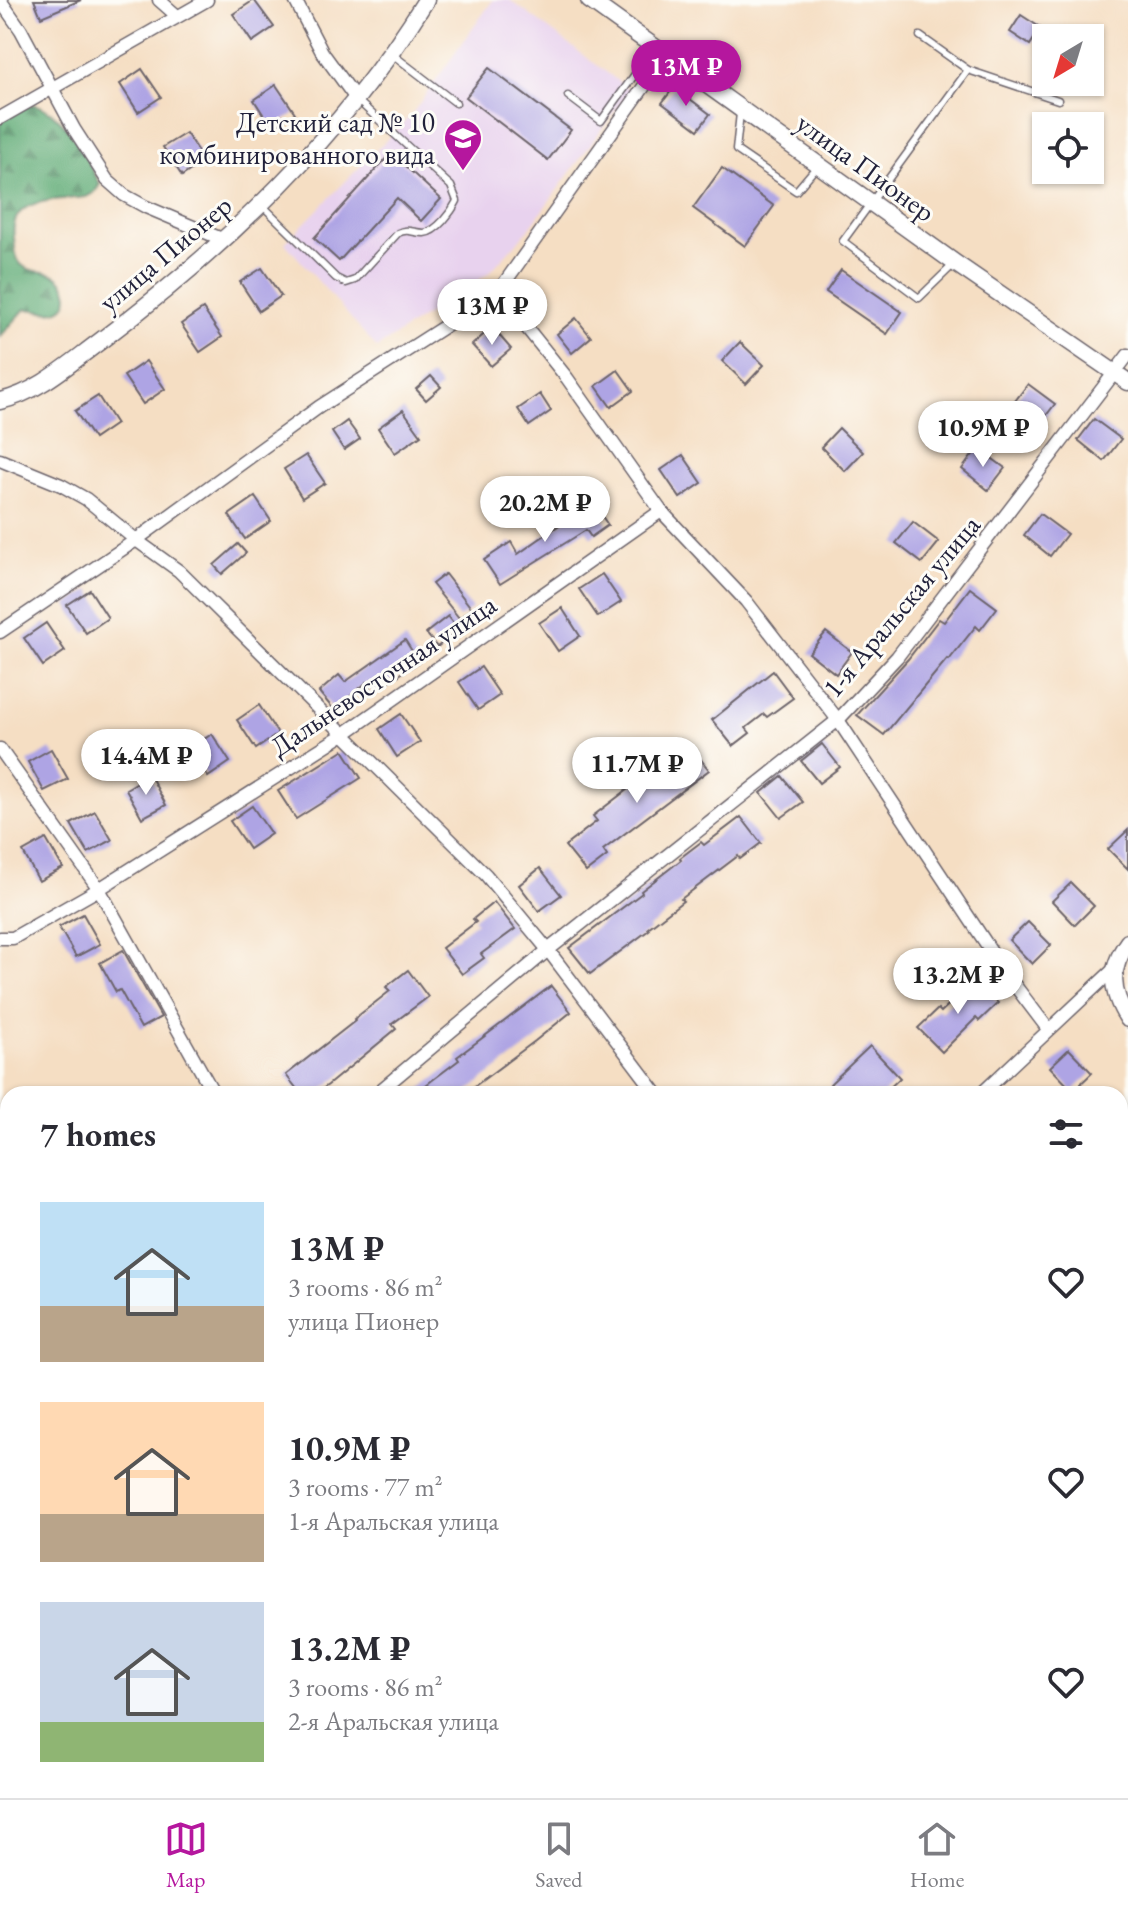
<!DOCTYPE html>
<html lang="en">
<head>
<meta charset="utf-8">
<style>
  :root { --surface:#fff; --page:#f2f2f3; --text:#2b2b33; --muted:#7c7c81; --line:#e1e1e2; --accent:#b5179e }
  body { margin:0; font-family:"EB Garamond",serif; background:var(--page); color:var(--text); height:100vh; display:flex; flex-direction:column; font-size:30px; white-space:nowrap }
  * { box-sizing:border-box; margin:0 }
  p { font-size:26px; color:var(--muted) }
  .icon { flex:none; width:44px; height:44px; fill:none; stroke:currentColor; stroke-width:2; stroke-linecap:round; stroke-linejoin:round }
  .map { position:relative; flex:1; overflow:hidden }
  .side { position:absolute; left:0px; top:1086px; width:1128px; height:712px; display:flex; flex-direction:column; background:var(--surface); border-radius:24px 24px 0 0; box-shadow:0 2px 6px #0004 }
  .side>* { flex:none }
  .needle { width:52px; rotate:218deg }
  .controls { position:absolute; left:1032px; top:24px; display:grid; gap:16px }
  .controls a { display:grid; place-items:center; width:72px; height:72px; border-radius:0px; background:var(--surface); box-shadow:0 2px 6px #0004; font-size:40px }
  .price { position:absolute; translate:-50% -68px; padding:0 18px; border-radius:28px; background:#fff; color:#222; font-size:26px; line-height:52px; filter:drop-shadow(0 2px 4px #0008) }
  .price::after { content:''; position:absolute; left:50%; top:48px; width:24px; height:18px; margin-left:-12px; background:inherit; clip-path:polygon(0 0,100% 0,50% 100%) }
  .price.selected { background:var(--accent); color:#fff }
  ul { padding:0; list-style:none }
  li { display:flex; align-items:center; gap:24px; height:200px; padding:0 40px }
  li span { display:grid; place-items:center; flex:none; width:224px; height:160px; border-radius:0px; color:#555 }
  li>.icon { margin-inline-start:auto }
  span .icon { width:96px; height:96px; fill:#fffc; stroke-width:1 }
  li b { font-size:34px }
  h2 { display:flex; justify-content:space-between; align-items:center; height:96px; padding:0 40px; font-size:34px }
  .dock { display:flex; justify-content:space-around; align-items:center; height:112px; border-top:2px solid var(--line); background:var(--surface); font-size:22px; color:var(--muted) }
  .dock a { display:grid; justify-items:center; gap:4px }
  .dock .selected { color:var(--accent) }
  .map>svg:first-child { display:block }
  .built { fill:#e8d2ee }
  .forest { fill:url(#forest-firs); stroke:#416759; stroke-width:2 }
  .building { fill:#aea4e4 }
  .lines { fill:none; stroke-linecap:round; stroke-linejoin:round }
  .service-casing { stroke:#6c646b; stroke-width:9 }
  .minor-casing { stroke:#6c646b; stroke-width:15 }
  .tertiary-casing { stroke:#6c646b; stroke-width:19 }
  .service { stroke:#fff; stroke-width:6 }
  .minor { stroke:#fff; stroke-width:12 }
  .tertiary { stroke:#fff; stroke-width:16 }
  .labels { text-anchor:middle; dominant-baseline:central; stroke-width:6; stroke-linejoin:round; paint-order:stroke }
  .poi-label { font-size:28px; fill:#22223b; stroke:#fdfcf7; text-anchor:end }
  .street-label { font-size:28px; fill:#22223b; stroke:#fdfcf7 }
</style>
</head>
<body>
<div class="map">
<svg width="1128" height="1798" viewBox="0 0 1128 1798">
  <defs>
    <pattern id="forest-firs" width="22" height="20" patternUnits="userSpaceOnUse" patternTransform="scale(2)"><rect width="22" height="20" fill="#60ac77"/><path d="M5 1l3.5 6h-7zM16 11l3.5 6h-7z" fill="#4f8c63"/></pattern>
  </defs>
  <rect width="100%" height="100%" fill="#fdfcf7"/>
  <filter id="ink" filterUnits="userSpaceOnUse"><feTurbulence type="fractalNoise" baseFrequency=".0125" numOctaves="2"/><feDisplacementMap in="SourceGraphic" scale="16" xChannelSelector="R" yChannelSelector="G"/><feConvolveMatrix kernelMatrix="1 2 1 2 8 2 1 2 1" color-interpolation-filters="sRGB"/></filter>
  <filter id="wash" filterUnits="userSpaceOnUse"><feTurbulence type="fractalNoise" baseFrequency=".006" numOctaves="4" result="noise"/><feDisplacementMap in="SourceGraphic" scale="32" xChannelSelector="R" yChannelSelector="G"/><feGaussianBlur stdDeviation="1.8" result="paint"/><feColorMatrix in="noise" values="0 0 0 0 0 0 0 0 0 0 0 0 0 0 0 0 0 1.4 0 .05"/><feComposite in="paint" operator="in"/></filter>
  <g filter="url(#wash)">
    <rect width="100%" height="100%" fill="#f5dec3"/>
    <path class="built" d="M493,0h17l120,90 -102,140 -39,43 -112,75 -92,-105 127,-129z"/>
    <path class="forest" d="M32,104c35,8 52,52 68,80l-5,8 -9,5c-30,4 -78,-1 -72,41 1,9 1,22 9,28 9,7 20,4 29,8 16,6 24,31 4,37 -9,2 -21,-2 -31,-2l-25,28v-219z"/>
    <g id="blocks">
      <g class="building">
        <path d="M34,0h47l-40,17z"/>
        <path d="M254,0l20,27 -22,15 -19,-28z"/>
        <path d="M1021,15l20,13 -11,17 -20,-13z"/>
        <path d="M489,68l82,62 -23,30 -82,-63z"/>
        <path d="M142,69l19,28 -23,15 -18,-28z"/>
        <path d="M276,85l19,28 -23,15 -18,-28z"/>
        <path d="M674,87l36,27 -12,16 -36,-27z"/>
        <path d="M186,133l18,28 -22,15 -19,-29z"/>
        <path d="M391,153l50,46 -20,22 -24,-23 -58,63 -25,-23z"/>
        <path d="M722,168l52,38 -29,40 -52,-38z"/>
        <path d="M262,268l19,28 -22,15 -19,-29z"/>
        <path d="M841,270l61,42 -15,22 -61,-42z"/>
        <path d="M203,309l19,28 -22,15 -19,-28z"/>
        <path d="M576,318l15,19 -19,16 -15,-19z"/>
        <path d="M492,327l19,22 -20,17 -19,-21z"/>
        <path d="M740,342l24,23 -18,19 -24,-23z"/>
        <path d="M146,361l19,28 -22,15 -19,-28z"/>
        <path d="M618,370l15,21 -22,16 -15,-21z"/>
        <path d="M431,376l10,11 -15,13 -10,-11z"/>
        <path d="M1028,384l27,20 -17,22 -26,-21z"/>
        <path d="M540,394l11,17 -22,15 -11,-17z"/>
        <path d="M98,396l18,28 -22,15 -19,-28z"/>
        <path d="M403,410l18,25 -26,18 -17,-25z"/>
        <path d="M1094,419l27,20 -17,22 -26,-21z"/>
        <path d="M347,421l13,18 -16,11 -12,-18z"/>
        <path d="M839,428l24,24 -18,19 -24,-24z"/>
        <path d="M978,448l27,20 -17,22 -26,-21z"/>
        <path d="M306,455l19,28 -23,15 -18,-29z"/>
        <path d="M683,455l19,28 -22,15 -19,-28z"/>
        <path d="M255,497l16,24 -26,18 -16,-24z"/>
        <path d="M592,502l16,23 -17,12 -5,-7 -86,54 -16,-24 27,-18 7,12z"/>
        <path d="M1040,514l27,20 -17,22 -26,-21z"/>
        <path d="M913,522l26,20 -17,21 -26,-20z"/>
        <path d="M238,544l8,9 -24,21 -8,-9z"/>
        <path d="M445,574l27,35 -13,9 -27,-34z"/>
        <path d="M602,574l19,28 -23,15 -19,-28z"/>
        <path d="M970,588l27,20 -17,22 -4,-4 -27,34 -2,-1 -63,76 -27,-20 51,-56 31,-40 5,3z"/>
        <path d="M90,590l18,28 -22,15 -19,-28z"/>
        <path d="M562,608l18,28 -22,15 -19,-28z"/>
        <path d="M448,616l11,14 -22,17 -11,-14z"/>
        <path d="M46,623l19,28 -22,15 -19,-28z"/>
        <path d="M826,632l26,20 -16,22 -27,-21z"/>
        <path d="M405,640l14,22 -46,30 -6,-10 -33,28 -15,-18 20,-17 6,7z"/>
        <path d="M481,667l19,28 -22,15 -19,-28z"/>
        <path d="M773,671l20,27 -26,19 -3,-3 -18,14 4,5 -17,13 -21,-26z"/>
        <path d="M259,705l19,29 -22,15 -19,-29z"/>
        <path d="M401,714l19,28 -23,15 -18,-28z"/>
        <path d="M212,734l18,28 -22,15 -19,-28z"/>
        <path d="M688,743l21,27 -106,80 4,6 -21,16 -21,-26 32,-25 -4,-5z"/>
        <path d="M822,744l18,23 -21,16 -18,-22z"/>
        <path d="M51,749l17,30 -24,12 -16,-29z"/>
        <path d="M343,750l18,28 -65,41 -18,-28z"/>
        <path d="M150,775l16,30 -24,13 -16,-29z"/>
        <path d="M782,776l21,26 -22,16 -20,-25z"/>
        <path d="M252,806l19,28 -22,15 -19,-28z"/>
        <path d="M95,811l17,29 -24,13 -17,-29z"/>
        <path d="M741,817l20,26 -21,16 -2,-3 -57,43 2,2 -35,27 1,2 -59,44 -21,-26 73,-55 -1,-2 40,-31 -1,-2 21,-16 3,3z"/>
        <path d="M1128,830v39l-20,-20z"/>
        <path d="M46,839l17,29 -24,13 -16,-29z"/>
        <path d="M540,868l21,27 -22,16 -20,-26z"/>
        <path d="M1071,883l23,23 -19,19 -23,-24z"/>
        <path d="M494,902l21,27 -34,25 3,4 -22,16 -20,-26 34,-26 -3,-3z"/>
        <path d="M83,914l17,30 -24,13 -17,-30z"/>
        <path d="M1028,922l23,23 -19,19 -23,-24z"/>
        <path d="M123,950l38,67 -20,11 -21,-38 -4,2 -16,-29z"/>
        <path d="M408,970l20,27 -36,27 4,5 -68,56 -13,9h-14l-15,-19 69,-54 -1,-2 36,-28 -4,-4z"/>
        <path d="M975,979l23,24 -19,18 -3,-3 -34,34 -24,-24 20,-19 3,3z"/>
        <path d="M551,986l20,26 -36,29 -71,53h-50l45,-34 -2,-3z"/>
        <path d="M870,1046l30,32 -17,16h-43l-10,-10z"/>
        <path d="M1069,1049l23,24 -19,18 -23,-24z"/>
      </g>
    </g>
  </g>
  <g filter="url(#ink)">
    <use href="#blocks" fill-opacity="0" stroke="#6c646b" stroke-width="2"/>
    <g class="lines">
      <defs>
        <g id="service">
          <path d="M920,36l48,34"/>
          <path d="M392,54l64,49"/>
          <path d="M568,96l33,25 53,-73"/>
          <path d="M740,113l-4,37 60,41 22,-26"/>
          <path d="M262,205l74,73 10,5 9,-3 43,-47c10,-5 15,0 26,0 13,-1 28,-22 33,-32l-6,-15 -94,-86"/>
          <path d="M955,263l-36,35 -76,-57 125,-171 90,30"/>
        </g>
        <g id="minor">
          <path d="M0,0l21,30 53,99 33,51 17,15 22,12 78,33"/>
          <path d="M159,0l17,15"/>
          <path d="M295,0l27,52 35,48"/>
          <path d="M0,118l207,-118"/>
          <path d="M498,292l69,86 94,133 85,90 92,119 169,255 41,54"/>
          <path d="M0,460l61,25 25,14 50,41 43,31 307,304 62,75 109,144"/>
          <path d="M0,632l136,-92 183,-133 179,-115 167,-235"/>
          <path d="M0,749l99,140 115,205"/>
          <path d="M0,938h13l86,-49 245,-155 317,-223"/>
          <path d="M376,1094l172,-144 290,-230 59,-63 231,-302"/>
          <path d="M981,1094l132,-124"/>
          <path d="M0,1364l8,-4"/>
          <path d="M1120,1470l8,-4"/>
          <path d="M0,1758l8,-5"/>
          <path d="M527,1790l3,8"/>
          <path d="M0,1795l2,3"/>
          <path d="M416,1798l16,-8"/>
        </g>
        <g id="tertiary">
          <path d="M589,0l366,263 173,119"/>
          <path d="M0,401c37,-8 69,-37 99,-59 128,-96 242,-205 327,-342"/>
          <path d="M1128,942c-19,27 -18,49 0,77"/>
        </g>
      </defs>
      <use href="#service" class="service-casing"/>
      <use href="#minor" class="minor-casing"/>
      <use href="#tertiary" class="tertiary-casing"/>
      <use href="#service" class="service"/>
      <use href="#minor" class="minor"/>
      <use href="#tertiary" class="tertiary"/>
    </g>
  </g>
  <defs>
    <symbol id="school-pin" viewBox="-11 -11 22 30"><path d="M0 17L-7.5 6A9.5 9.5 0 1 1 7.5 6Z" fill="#b5179e" stroke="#fdfcf7"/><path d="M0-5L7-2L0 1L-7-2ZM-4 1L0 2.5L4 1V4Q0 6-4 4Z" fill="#fff"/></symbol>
  </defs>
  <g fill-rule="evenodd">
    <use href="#school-pin" x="441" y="116" width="44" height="60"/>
  </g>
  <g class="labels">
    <g class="poi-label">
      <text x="435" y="122">Детский сад № 10<tspan x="435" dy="32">комбинированного вида</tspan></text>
    </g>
    <g class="street-label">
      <text transform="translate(866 167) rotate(36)">улица Пионер</text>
      <text transform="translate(165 253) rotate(-40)">улица Пионер</text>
      <text transform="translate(901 606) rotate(-50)">1-я Аральская улица</text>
      <text transform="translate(383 675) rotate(-34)">Дальневосточная улица</text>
    </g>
  </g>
</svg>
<div class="controls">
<a><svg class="needle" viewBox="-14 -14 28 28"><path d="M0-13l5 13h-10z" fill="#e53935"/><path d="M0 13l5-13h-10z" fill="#7c7c81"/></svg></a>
<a><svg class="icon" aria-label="locate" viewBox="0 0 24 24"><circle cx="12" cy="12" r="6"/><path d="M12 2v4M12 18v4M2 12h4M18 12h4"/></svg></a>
</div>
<b class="price selected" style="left:686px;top:108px">13M ₽</b>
<b class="price" style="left:492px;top:347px">13M ₽</b>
<b class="price" style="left:983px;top:469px">10.9M ₽</b>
<b class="price" style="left:545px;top:544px">20.2M ₽</b>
<b class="price" style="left:146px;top:797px">14.4M ₽</b>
<b class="price" style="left:637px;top:805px">11.7M ₽</b>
<b class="price" style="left:958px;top:1016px">13.2M ₽</b>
<section class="side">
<h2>7 homes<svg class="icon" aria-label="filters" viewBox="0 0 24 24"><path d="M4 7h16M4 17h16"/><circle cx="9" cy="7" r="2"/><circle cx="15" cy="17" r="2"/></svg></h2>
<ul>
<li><span style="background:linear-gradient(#bfe0f5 65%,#b9a48a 0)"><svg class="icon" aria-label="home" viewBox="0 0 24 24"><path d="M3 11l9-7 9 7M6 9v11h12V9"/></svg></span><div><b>13M ₽</b><p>3 rooms · 86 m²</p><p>улица Пионер</p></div><svg class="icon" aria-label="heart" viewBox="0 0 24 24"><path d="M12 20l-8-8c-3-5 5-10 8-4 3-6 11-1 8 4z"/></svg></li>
<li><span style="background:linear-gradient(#ffd9b3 70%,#b9a48a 0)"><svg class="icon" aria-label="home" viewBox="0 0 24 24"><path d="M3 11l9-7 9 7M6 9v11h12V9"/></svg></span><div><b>10.9M ₽</b><p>3 rooms · 77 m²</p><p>1-я Аральская улица</p></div><svg class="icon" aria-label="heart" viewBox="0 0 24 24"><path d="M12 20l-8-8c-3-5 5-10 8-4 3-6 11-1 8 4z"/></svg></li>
<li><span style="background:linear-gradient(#c9d6e8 75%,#8fb573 0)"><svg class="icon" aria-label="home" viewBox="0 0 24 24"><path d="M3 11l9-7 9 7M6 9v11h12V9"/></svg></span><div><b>13.2M ₽</b><p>3 rooms · 86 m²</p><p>2-я Аральская улица</p></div><svg class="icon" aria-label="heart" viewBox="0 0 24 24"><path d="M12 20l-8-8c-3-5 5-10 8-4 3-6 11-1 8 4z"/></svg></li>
</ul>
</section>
</div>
<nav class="dock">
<a class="selected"><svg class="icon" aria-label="map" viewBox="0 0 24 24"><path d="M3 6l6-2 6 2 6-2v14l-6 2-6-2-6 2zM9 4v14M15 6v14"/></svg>Map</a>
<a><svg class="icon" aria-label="saved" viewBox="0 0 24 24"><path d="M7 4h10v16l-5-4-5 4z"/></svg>Saved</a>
<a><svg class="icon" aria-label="home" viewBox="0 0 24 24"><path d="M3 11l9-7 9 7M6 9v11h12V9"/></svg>Home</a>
</nav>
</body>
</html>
